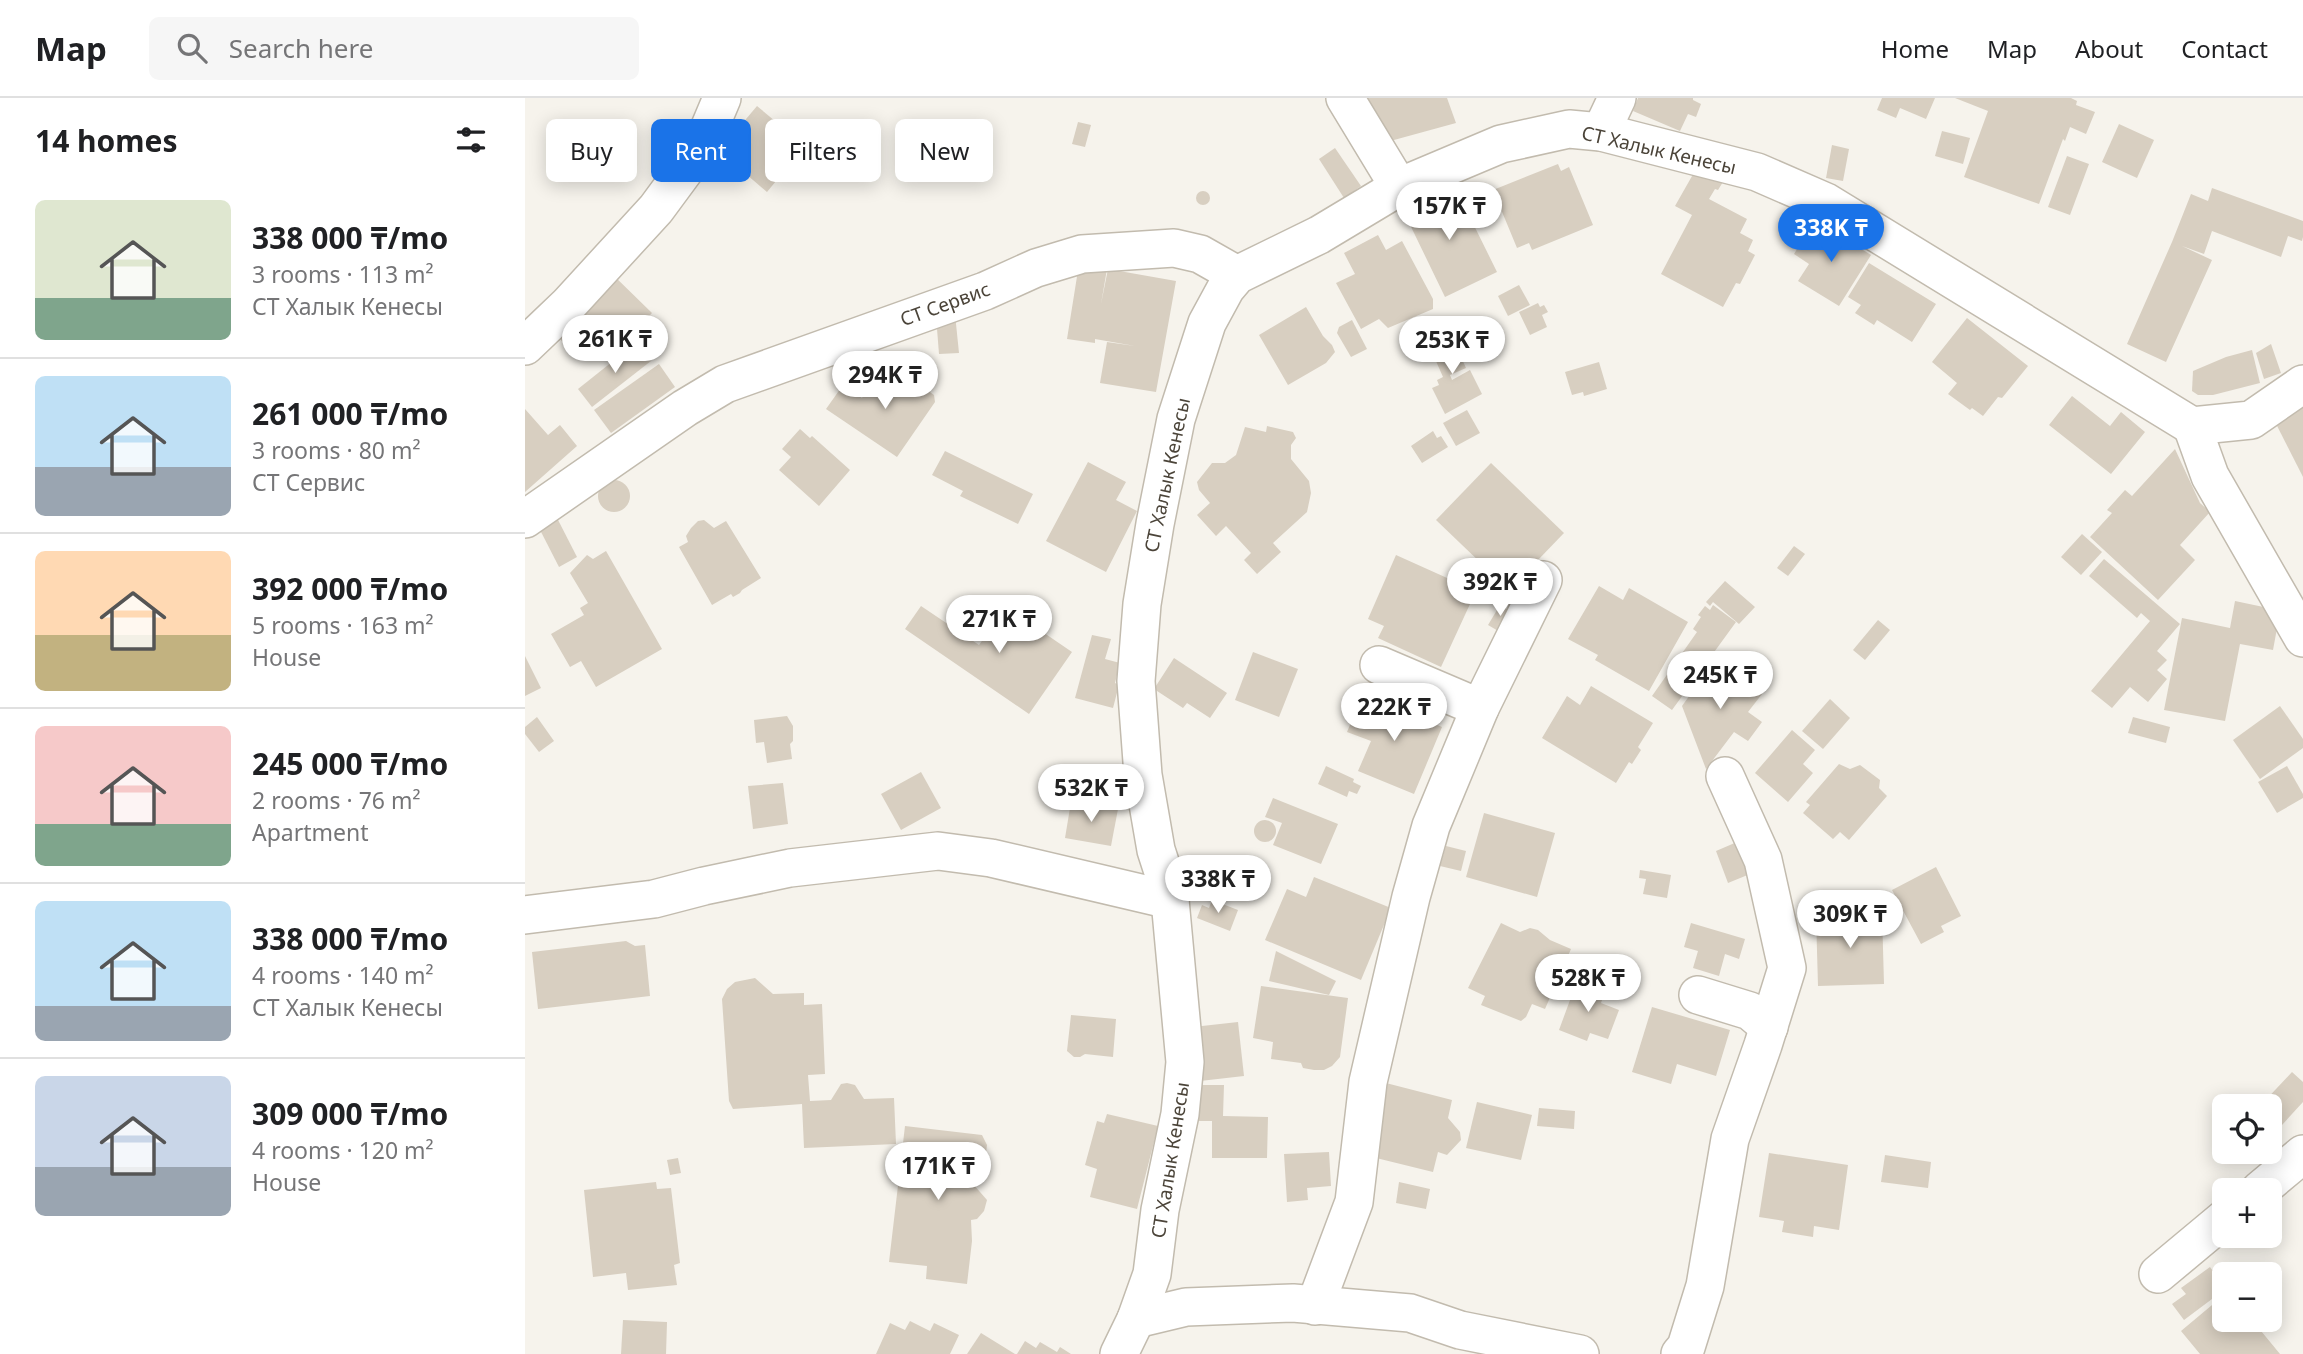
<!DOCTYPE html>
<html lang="en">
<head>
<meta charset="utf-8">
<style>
  :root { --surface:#fff; --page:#f6f6f6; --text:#202124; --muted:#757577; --line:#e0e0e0; --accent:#1a73e8 }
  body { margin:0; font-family:"Noto Sans",sans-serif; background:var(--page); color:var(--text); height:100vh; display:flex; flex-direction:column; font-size:26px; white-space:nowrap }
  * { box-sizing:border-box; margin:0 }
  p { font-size:23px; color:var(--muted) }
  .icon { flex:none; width:38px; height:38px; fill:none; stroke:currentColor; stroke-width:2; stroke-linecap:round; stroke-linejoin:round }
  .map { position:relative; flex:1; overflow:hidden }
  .side { display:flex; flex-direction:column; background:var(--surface); width:525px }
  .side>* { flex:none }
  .banner { position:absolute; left:21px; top:21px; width:665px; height:63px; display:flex; gap:14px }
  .buttons { position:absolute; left:1687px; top:996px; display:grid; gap:14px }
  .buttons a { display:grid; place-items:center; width:70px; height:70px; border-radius:10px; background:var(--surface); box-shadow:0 4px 18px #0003; font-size:35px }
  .price { position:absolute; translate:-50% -60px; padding:0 16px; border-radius:24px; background:#fff; color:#222; font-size:23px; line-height:46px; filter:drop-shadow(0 2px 4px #0008) }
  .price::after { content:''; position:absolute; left:50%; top:42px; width:21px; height:16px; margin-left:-10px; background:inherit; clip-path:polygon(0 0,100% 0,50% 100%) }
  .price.selected { background:var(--accent); color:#fff }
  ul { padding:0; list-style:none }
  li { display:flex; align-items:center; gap:21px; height:175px; padding:0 35px }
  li+li { border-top:2px solid var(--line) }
  li span { display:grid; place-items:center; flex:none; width:196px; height:140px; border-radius:10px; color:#555 }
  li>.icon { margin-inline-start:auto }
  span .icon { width:84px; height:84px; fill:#fffc; stroke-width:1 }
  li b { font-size:30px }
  h2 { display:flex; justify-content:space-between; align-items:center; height:84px; padding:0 35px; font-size:30px }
  .pill { padding:0 24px; border-radius:10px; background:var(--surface); box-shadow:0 4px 18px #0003; font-size:24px; line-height:63px }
  .pill.selected { background:var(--accent); color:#fff }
  header { display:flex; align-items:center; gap:42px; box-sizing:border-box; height:98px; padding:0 35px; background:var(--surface); border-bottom:2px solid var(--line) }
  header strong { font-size:33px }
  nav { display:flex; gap:38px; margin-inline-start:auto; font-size:24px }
  .search { width:490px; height:63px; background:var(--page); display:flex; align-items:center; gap:18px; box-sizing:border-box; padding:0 24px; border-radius:10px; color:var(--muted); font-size:26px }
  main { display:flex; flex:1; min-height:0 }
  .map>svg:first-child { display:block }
  .building { fill:#d8cfc1 }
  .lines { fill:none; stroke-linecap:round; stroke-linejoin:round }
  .minor-casing { stroke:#c2bbae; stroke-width:40 }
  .minor { stroke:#fff; stroke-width:37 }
  .labels { text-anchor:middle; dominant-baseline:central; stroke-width:5; stroke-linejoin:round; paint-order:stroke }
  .street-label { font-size:19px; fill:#4b4439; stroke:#fff }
</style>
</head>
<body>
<header>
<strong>Map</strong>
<div class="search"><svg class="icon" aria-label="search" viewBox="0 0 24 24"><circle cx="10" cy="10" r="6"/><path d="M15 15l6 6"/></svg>Search here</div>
<nav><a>Home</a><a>Map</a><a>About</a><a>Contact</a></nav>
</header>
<main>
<section class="side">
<h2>14 homes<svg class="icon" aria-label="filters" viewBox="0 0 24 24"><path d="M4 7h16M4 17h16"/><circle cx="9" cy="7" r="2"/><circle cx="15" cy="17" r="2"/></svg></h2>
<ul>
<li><span style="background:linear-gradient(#dfe7d0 70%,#7fa58c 0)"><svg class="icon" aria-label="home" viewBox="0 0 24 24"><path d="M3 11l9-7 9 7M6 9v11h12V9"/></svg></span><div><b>338 000 ₸/mo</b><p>3 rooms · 113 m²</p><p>СТ Халык Кенесы</p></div></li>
<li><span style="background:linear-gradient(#bfe0f5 65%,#9aa5b1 0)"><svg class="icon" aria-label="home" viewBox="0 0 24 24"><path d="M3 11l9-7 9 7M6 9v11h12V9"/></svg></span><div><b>261 000 ₸/mo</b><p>3 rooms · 80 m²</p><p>СТ Сервис</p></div></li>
<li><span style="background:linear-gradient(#ffd9b3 60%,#c2b280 0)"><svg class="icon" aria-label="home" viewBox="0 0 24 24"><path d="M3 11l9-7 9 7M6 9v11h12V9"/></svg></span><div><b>392 000 ₸/mo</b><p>5 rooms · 163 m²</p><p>House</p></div></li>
<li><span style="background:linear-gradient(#f6c9c9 70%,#7fa58c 0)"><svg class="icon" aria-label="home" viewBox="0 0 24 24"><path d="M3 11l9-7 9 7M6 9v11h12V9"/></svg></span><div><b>245 000 ₸/mo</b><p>2 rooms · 76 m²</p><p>Apartment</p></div></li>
<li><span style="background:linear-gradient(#bfe0f5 75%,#9aa5b1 0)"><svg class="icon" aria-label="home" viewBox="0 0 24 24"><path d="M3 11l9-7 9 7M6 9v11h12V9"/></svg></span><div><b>338 000 ₸/mo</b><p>4 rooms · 140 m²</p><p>СТ Халык Кенесы</p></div></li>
<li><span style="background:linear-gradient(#c9d6e8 65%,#9aa5b1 0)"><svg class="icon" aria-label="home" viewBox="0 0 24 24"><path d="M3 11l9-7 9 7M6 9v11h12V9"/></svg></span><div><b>309 000 ₸/mo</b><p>4 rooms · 120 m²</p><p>House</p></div></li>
</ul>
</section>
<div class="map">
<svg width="1778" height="1256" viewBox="0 0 1778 1256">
  <rect width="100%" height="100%" fill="#f6f3ec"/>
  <g class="building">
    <path d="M827,0h95l9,25 -73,20z"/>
    <path d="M1113,0h55v2l8,4 -5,13 -8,-3 -8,17 -47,-20z"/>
    <path d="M1357,0h53l-9,21 -26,-11 -4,10 -19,-8z"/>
    <path d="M1430,0h116l6,3 -1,4 19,7 -9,22 -16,-7 -5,14 -2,-2 -24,65 -75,-27 24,-66z"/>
    <path d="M232,8l48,40 -38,46 -42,-36 22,-26 -6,-5z"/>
    <path d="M553,24l13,3 -6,22 -13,-3z"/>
    <path d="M1594,26l35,16 -17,38 -35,-16z"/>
    <path d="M1417,33l28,7 -7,26 -28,-8z"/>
    <path d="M1307,47l17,4 -6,32 -17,-3z"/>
    <path d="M810,50l26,38 -17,12 -25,-39z"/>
    <path d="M1542,58l22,8 -19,51 -22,-8z"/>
    <path d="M1175,64l26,15 -8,13 -3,-1 -6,10 38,20 -7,14 13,7 -5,11 7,4 -15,29 -4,-1 -13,24 -62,-33 31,-59 -17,-9z"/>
    <path d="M1033,66l3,7 8,-4 24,58 -61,25 -3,-7 -12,5 -24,-58z"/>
    <path d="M1687,90l91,33v16l-1,4 -14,-5 -7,21 -69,-26 -8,23 -22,-8 30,14 -46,102 -39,-18 45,-102 19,-48 17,7z"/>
    <circle cx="678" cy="100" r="7"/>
    <path d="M897,94l7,15 29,-14 39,79 -52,25 -46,-95z"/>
    <path d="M1295,125l51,32 -32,51 -41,-25 11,-17 -15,-10 10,-16 4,2z"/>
    <path d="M853,137l8,15 16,-9 31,58v10l-45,19 -9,-9 -18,10 -25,-46 19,-9 -11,-21z"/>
    <path d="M1344,165l67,41 -24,38 -35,-22 -3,5 -19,-12 6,-8 -13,-8z"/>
    <path d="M554,166l28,5 -6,35 7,-35 68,12 -20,111 -56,-9 7,-41 28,4 -40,-7v4l-28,-4z"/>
    <path d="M84,173l43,42 -17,18 -12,-11 -37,38 -19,-19 -4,3 -12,-12z"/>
    <path d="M994,187l11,20 -22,11 -10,-20z"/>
    <path d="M1013,205l2,4 4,-2 4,7 -6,3 5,12 -17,8 -11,-23z"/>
    <path d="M781,209l17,29 9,9 3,7 -9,11 -38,22 -29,-50z"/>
    <path d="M430,216l4,39 -20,1 -3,-38z"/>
    <path d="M1442,220l61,48 -26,32 -4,-1 -15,19 -11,-8 -2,2 -22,-16 9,-11 -25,-21z"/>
    <path d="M827,222l15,29 -16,8 -14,-24 2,-6z"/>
    <path d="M925,235l16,35 -16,7 2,5 18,-10 12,24 -37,20 -13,-26 7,-3 -2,-5 6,-3 -15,-34z"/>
    <path d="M112,244l14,19 -59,46 -14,-18z"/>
    <path d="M1746,246l10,29 -17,6 -8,-26z"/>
    <path d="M1727,252l8,33 -47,12h-15l-6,-4 1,-20 33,-14z"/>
    <path d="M1074,264l8,27 -23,7 -1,-4 -11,3 -7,-23z"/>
    <path d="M134,266l16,23 -64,46 -17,-23z"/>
    <path d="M353,275l23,16 8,-12 25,18 1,7 -38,55 -71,-48 17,-24 19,13z"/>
    <path d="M1778,295v84l-34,-67z"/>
    <path d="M1547,298l38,30 11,-14 24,20 -34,42 -62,-49z"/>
    <path d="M0,311l23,26 12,-10 17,21 -52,46z"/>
    <path d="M942,312l13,23 -24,13 -13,-23z"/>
    <path d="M742,328l26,6 3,6 -5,7v14l18,22 2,12 -4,19 -34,31 8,9 -24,22 -13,-14 7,-7 -25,-27 -10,10 -19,-21 13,-12 -11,-13 -2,-8 15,-19h13l11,-8 9,-28 21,5z"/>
    <path d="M275,331l10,9 2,-2 38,34 -31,36 -40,-36 12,-13 -9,-8z"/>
    <path d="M908,333l4,7 4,-2 7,11 -26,16 -11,-17z"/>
    <path d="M1650,351l25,54 10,9 -30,33 15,15 -37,40 -68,-63 22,-24 -5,-3 18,-20 7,6z"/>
    <path d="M420,353l88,43 -15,30 -58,-28 3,-5 -31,-16z"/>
    <path d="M563,364l38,20 -10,18 21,11 -31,61 -60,-31z"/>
    <path d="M966,365l73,70 -55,57 -73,-70z"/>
    <circle cx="89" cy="398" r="16"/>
    <path d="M31,418l21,41 -18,10 -21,-41z"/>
    <path d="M179,422l10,8 12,-7 35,57 -19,12 -2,3 -7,4 -2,-3 -19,11 -33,-58 9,-5 -2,-6 5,-8 7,-7z"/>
    <path d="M1557,436l20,18 -21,23 -20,-18z"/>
    <path d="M1269,448l11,8 -17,22 -11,-8z"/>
    <path d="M81,453l56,98 -66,38 -15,-26 -11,6 -19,-33 33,-19 -4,-7 8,-5 -18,-30 17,-18 6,4z"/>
    <path d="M871,457l80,36 -35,76 -63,-29 6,-12 -16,-7z"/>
    <path d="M1579,461l76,65 -23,27 10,9 -10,10 10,9 -19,23 -18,-15 -18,21 -21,-17 59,-70 -9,-8 -4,5 -48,-42z"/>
    <path d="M1200,483l30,26 -16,17 -26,-22 -3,4 -4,-4z"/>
    <path d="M1074,488l24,14 6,-12 59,34 -39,69 -54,-31 3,-5 -30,-16z"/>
    <path d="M1710,503l38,8 -2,10 7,4 -5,27 -33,-6 -15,77 -61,-11 18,-92 48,10z"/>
    <path d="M975,507l12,7 -12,20 -12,-7z"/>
    <path d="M1188,507l23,17 -64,88 -20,-14 45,-64 -4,-3 8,-12 -3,-2 7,-9 5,4z"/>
    <path d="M396,508l58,39 18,-25 6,4 9,-13 60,41 -43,62 -124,-85z"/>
    <path d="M1353,522l12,10 -25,30 -12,-10z"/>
    <path d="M567,537l19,4 -6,20 15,4 -5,20 4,2 -6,23 -38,-10z"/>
    <path d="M728,554l45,17 -19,48 -44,-17z"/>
    <path d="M0,558l16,32 -16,8z"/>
    <path d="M649,560l53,35 -17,25 -23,-15 -4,5 -29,-19z"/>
    <path d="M1190,562l47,34 -14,18 14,10 -14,19 -14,-9 -28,37 -24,-63z"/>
    <path d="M1066,588l62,37 -15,24 3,3 -9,14 -3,-2 -13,21 -74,-45 25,-42 13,9z"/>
    <path d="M838,596l79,33 -28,67 -56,-23 13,-30 -24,-9z"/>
    <path d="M1305,601l20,19 -27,31 -21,-18z"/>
    <path d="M1755,608l23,33v9l-43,31 -27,-39z"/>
    <path d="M262,618l6,10v15l-3,3 2,15 -25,4 -3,-21 -8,1 -2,-23z"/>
    <path d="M12,619l17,24 -15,11 -14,-18v-7z"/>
    <path d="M1608,619l37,10 -4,16 -38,-10z"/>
    <path d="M1267,632l23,20 -12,14 10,9 -25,29 -33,-29z"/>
    <path d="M1314,666l11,5 10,-4 20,15 -1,8 8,8 -38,44 -9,-8 -7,7 -30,-26 7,-8 -4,-3z"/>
    <path d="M801,668l28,13 -1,3 8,4 -4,8 -8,-3 -2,6 -29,-13z"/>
    <path d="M1762,668l16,28v4l-26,15 -19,-31z"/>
    <path d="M396,674l20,36 -40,22 -20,-36z"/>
    <path d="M258,685l5,41 -35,5 -5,-43z"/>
    <path d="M748,700l65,26 -17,40 -48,-19 9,-22 -17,-6z"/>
    <path d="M546,704l47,7 -7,37 -46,-8z"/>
    <path d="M959,715l71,20 -18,64 -71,-20z"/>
    <circle cx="740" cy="733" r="11"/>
    <path d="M1212,744l13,32 -22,9 -12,-32z"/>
    <path d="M921,748l20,5 -5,20 -21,-5z"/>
    <path d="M1411,769l25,49 -20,10 3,6 -23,12 -29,-54z"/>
    <path d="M1115,772l31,5 -4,23 -24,-4 3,-15 -7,-1z"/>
    <path d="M789,779l77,31 -30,72 -96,-40 22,-51 19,8z"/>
    <path d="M687,802l26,10 -8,21 -33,-13 5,-13 7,3z"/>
    <path d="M1357,815l2,71 -66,2 -2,-70z"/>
    <path d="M976,825l19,9 10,-4 8,2 12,10 21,9 -26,60 -13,-5 -6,13 -5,4 -40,-16 4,-9 -17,-8z"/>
    <path d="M1166,825l54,16 -6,20 -14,-5 -6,22 -26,-8 5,-17 -14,-4z"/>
    <path d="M101,843l9,5 10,-1 5,51 -112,13 -6,-57z"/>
    <path d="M751,853l60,30 -7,14 -60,-14z"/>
    <path d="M230,880l18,16 31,-1v12l18,-1 3,70 -17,1 2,26 21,-1 10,-16 6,-1 8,2 9,14 30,-1 2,46 -92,4 -2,-44 -69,5 -4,-8 -7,-102 5,-10 8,-7z"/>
    <path d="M1052,883l28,10 -4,12 18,7 -11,29 -18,-6 -3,8 -28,-11z"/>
    <path d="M736,888l87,12 -8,59 -8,9 -8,4h-10l-11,-2 -2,-5 -30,-4 2,-17 -20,-4z"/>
    <path d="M1127,909l78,23 -14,46 -39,-12 -6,20 -39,-12z"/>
    <path d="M546,917l45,4 -3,38 -28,-3 -5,3h-6l-7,-6z"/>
    <path d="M713,924l6,54 -44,5 -7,-54z"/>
    <path d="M1767,974l11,10v20l-21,23 -12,-12v-7l-9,-1z"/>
    <path d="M857,984l70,18 -4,18 12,14 1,8 -14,15 -9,-3 -5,20 -69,-17z"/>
    <path d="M663,987h36l-1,31 45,1 -1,41h-55v-37h-25z"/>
    <path d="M952,1004l55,13 -11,45 -55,-12z"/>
    <path d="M1014,1010l36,3 -1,18 -37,-3z"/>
    <path d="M582,1016l51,12 -21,83 -47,-12 7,-28 -12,-4 12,-44 7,2z"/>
    <path d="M380,1028l77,9 5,10 -2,17 -10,12 -2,10 14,16 -3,11 -7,8 -6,1 1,21 -5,43 -41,-5 1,-13 -38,-4z"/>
    <path d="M804,1054l2,34 -24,2 1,12 -21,2 -3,-48z"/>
    <path d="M1244,1055l79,12 -9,65 -25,-4 -1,11 -31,-5 2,-11 -25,-4z"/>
    <path d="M1360,1057l46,7 -3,26 -47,-6z"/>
    <path d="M153,1060l3,15 -11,2 -3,-15z"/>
    <path d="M131,1084l1,7 14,-1 9,75 -6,2 3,20 -49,5 -2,-17 -33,4 -9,-87z"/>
    <path d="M874,1084l31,7 -4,20 -30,-6z"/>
    <path d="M1685,1169l14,19v4l-40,30 -12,-16 14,-10 -5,-6z"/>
    <path d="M1699,1197v25h28l28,34h-80l-19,-23z"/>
    <path d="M98,1222l44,2 -1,32h-45z"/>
    <path d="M385,1223l20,10 4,-8 25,12 -9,19h-74l14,-31 15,7z"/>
    <path d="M456,1235l34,21h-48z"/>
    <path d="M500,1243l11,7 4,-6 17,10 3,-5 11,7h-54z"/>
  </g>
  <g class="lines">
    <defs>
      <g id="minor">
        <path d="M820,0l54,89"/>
        <path d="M1076,34l16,-34"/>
        <path d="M0,248l43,-41 88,-96 45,-61 21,-50"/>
        <path d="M1667,328l18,50 93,162"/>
        <path d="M0,421l160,-111 40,-24 260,-93 51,-23 46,-14 92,-6 26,6 37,21"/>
        <path d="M854,567l101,43"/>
        <path d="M0,817l129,-16 50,-13 86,-18 148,-17 53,7 179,42"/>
        <path d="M1173,897l52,16 19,16"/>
        <path d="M1735,1092l43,-36"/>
        <path d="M1633,1176l66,-55"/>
        <path d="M790,1208l39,-104 14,-120 43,-185 20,-71 49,-118 63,-128"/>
        <path d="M611,1221l50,-12 107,-4 117,10 50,17 120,24"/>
        <path d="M594,1256l17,-35 16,-45 8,-64 20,-96 5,-52 -15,-162 -3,-16 -11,-34 -13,-75 -7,-94 6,-77 13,-80 21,-105 31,-96 19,-35 11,-13 82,-40 80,-48 102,-43 68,-15 32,3 156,40 69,30 366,224 59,-6 52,-36"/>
        <path d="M1155,1256l6,-7 19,-61 25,-147 33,-94 24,-77 -24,-108 -38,-84"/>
      </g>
    </defs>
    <use href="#minor" class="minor-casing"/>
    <use href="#minor" class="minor"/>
  </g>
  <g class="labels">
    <g class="street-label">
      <text transform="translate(1134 52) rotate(13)">СТ Халык Кенесы</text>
      <text transform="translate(420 206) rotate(-20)">СТ Сервис</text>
      <text transform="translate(642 377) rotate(-78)">СТ Халык Кенесы</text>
      <text transform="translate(645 1062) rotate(-81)">СТ Халык Кенесы</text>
    </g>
  </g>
</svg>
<div class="buttons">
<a><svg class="icon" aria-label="locate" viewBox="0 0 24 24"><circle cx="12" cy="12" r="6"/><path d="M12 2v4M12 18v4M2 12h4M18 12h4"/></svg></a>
<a>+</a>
<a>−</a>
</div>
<b class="price" style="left:924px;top:144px">157K ₸</b>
<b class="price selected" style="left:1306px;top:166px">338K ₸</b>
<b class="price" style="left:90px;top:277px">261K ₸</b>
<b class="price" style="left:927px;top:278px">253K ₸</b>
<b class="price" style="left:360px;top:313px">294K ₸</b>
<b class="price" style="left:975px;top:520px">392K ₸</b>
<b class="price" style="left:474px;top:557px">271K ₸</b>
<b class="price" style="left:1195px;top:613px">245K ₸</b>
<b class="price" style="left:869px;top:645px">222K ₸</b>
<b class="price" style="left:566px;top:726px">532K ₸</b>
<b class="price" style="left:693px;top:817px">338K ₸</b>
<b class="price" style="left:1325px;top:852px">309K ₸</b>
<b class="price" style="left:1063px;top:916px">528K ₸</b>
<b class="price" style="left:413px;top:1104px">171K ₸</b>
<div class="banner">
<a class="pill">Buy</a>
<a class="pill selected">Rent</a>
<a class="pill">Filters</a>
<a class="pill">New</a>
</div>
</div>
</main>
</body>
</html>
